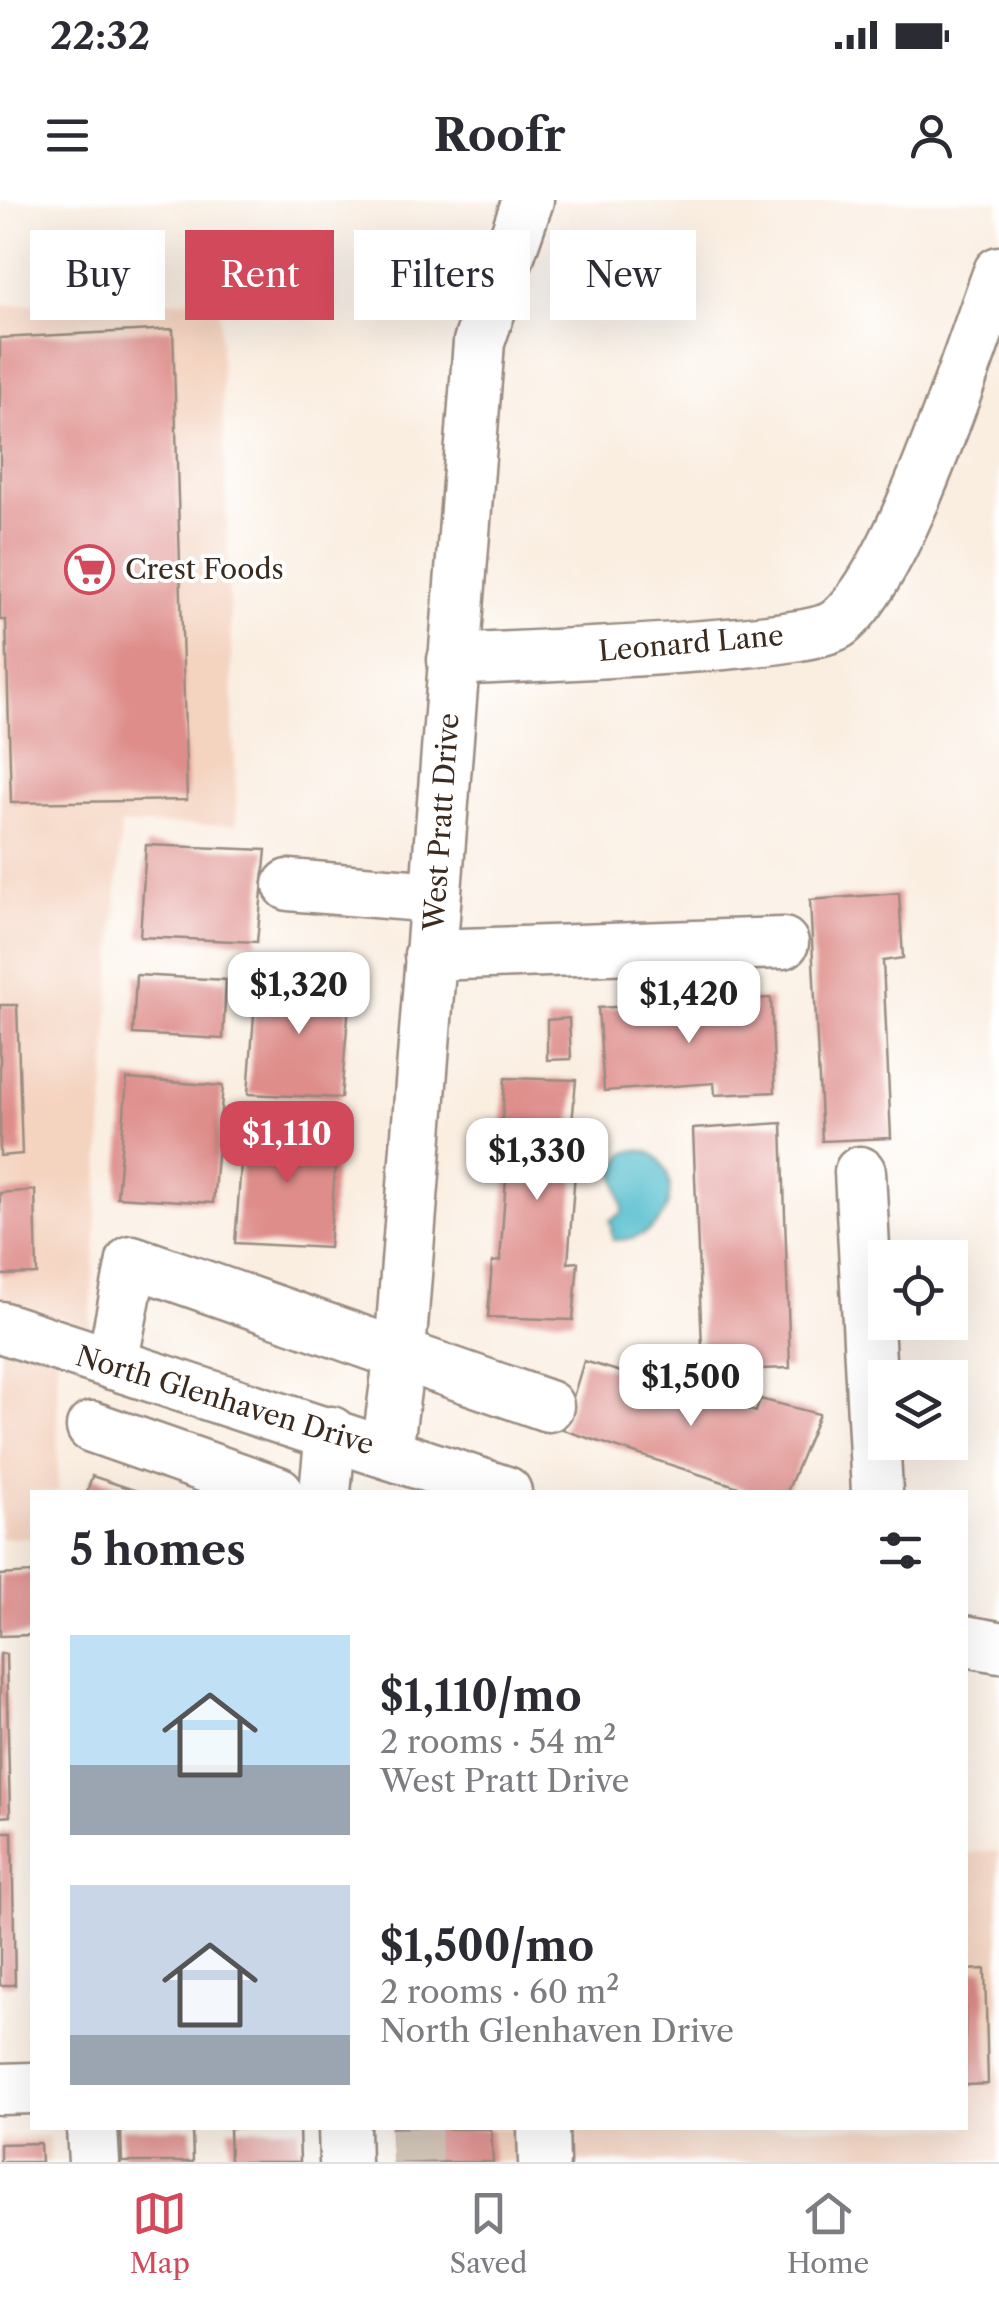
<!DOCTYPE html>
<html lang="en">
<head>
<meta charset="utf-8">
<style>
  :root { --surface:#fff; --page:#f7f7f7; --text:#2b2b33; --muted:#7c7c81; --line:#e1e1e2; --accent:#d1495b }
  body { margin:0; font-family:"Libre Caslon Text",serif; background:var(--page); color:var(--text); height:100vh; display:flex; flex-direction:column; font-size:38px; white-space:nowrap }
  * { box-sizing:border-box; margin:0 }
  p { font-size:32px; color:var(--muted) }
  .icon { flex:none; width:55px; height:55px; fill:none; stroke:currentColor; stroke-width:2; stroke-linecap:round; stroke-linejoin:round }
  .map { position:relative; flex:1; overflow:hidden }
  .sheet { position:absolute; left:30px; top:1290px; width:938px; height:640px; display:flex; flex-direction:column; background:var(--surface); border-radius:0px; box-shadow:0 10px 40px #0002 }
  .sheet>* { flex:none }
  .hud { position:absolute; left:30px; top:30px; width:940px; height:90px; display:flex; gap:20px }
  .buttons { position:absolute; left:868px; top:1040px; display:grid; gap:20px }
  .buttons a { display:grid; place-items:center; width:100px; height:100px; border-radius:0px; background:var(--surface); box-shadow:0 10px 40px #0002; font-size:50px }
  .price { position:absolute; translate:-50% -85px; padding:0 22px; border-radius:20px; background:#fff; color:#222; font-size:32px; line-height:65px; filter:drop-shadow(0 2px 5px #0008) }
  .price::after { content:''; position:absolute; left:50%; top:60px; width:30px; height:22px; margin-left:-15px; background:inherit; clip-path:polygon(0 0,100% 0,50% 100%) }
  .price.on { background:var(--accent); color:#fff }
  ul { padding:0; list-style:none }
  li { display:flex; align-items:center; gap:30px; height:250px; padding:0 40px }
  li span { display:grid; place-items:center; flex:none; width:280px; height:200px; border-radius:0px; color:#555 }
  li>.icon { margin-inline-start:auto }
  span .icon { width:120px; height:120px; fill:#fffc; stroke-width:1 }
  li b { font-size:42px }
  h2 { display:flex; justify-content:space-between; align-items:center; height:120px; padding:0 40px; font-size:42px }
  .tag { padding:0 35px; border-radius:0px; background:var(--surface); box-shadow:0 10px 40px #0002; font-size:35px; line-height:90px }
  .tag.on { background:var(--accent); color:#fff }
  .status { display:flex; justify-content:space-between; align-items:center; height:70px; padding:0 50px; background:var(--surface); direction:ltr }
  .status svg { height:28px; fill:currentColor }
  header { display:flex; justify-content:space-between; align-items:center; height:130px; padding:0 40px; background:var(--surface); font-size:45px; font-weight:700 }
  .tab-bar { display:flex; justify-content:space-around; align-items:center; height:140px; border-top:2px solid var(--line); background:var(--surface); font-size:28px; color:var(--muted) }
  .tab-bar a { display:grid; justify-items:center; gap:5px }
  .tab-bar .on { color:var(--accent) }
  .map>svg:first-child { display:block }
  .built { fill:#f4d3bf }
  .water { fill:#52bdcd; stroke:#467476; stroke-width:2.5 }
  .building { fill:#de8d8a }
  .lines { fill:none; stroke-linecap:round; stroke-linejoin:round }
  .minor-tunnel { stroke:#d4c7ba; stroke-width:50; stroke-dasharray:50 25; stroke-linecap:butt }
  .minor-casing { stroke:#9a8c80; stroke-width:55 }
  .minor { stroke:#fff; stroke-width:50 }
  .labels { text-anchor:middle; dominant-baseline:central; stroke-width:8; stroke-linejoin:round; paint-order:stroke }
  .poi-label { font-size:28px; fill:#3b2a1e; stroke:#fff; text-anchor:start }
  .street-label { font-size:28px; fill:#3b2a1e; stroke:#fff }
</style>
</head>
<body>
<div class="status"><b>22:32</b><svg viewBox="0 0 49 12"><path d="M0 12V9h3v3zM5 12V6h3v6zM10 12V3h3v9zM15 12V0h3v12zM26 1h20v11H26zM47 4h2v5h-2z"/></svg></div>
<header><svg class="icon" aria-label="menu" viewBox="0 0 24 24"><path d="M4 6h16M4 12h16M4 18h16"/></svg>Roofr<svg class="icon" aria-label="person" viewBox="0 0 24 24"><circle cx="12" cy="8" r="4"/><path d="M4 21q1-7 8-7t8 7"/></svg></header>
<div class="map">
<svg width="999" height="1962" viewBox="0 0 999 1962">
  <rect width="100%" height="100%" fill="#fff"/>
  <filter id="ink" filterUnits="userSpaceOnUse"><feTurbulence type="fractalNoise" baseFrequency=".01" numOctaves="2"/><feDisplacementMap in="SourceGraphic" scale="20" xChannelSelector="R" yChannelSelector="G"/><feConvolveMatrix kernelMatrix="1 2 1 2 8 2 1 2 1" color-interpolation-filters="sRGB"/></filter>
  <filter id="wash" filterUnits="userSpaceOnUse"><feTurbulence type="fractalNoise" baseFrequency=".0048" numOctaves="4" result="noise"/><feDisplacementMap in="SourceGraphic" scale="40" xChannelSelector="R" yChannelSelector="G"/><feGaussianBlur stdDeviation="2.25" result="paint"/><feColorMatrix in="noise" values="0 0 0 0 0 0 0 0 0 0 0 0 0 0 0 0 0 1.4 0 .05"/><feComposite in="paint" operator="in"/></filter>
  <g filter="url(#wash)">
    <rect width="100%" height="100%" fill="#faeee1"/>
    <g class="built">
      <path d="M219,99l18,526h-116l-31,504 -33,-12 1,175h-26v46h-32v-1233z"/>
      <path d="M999,1651v311h-608l-1,-34h575v-275z"/>
      <path d="M49,1936l1,26h-50v-24z"/>
    </g>
    <path class="water" d="M636,950c46,-1 51,90 -23,90l-3,-20 12,-7 1,-6 -9,-38 11,-16z"/>
    <g id="blocks">
      <g class="building">
        <path d="M173,129l14,471 -176,3 -5,-183h-6v-282z"/>
        <path d="M146,645l120,5 -9,92 -117,-5z"/>
        <path d="M899,693l4,65 -20,3 8,177 -69,3 -12,-241z"/>
        <path d="M136,775l90,5 -3,59 -90,-5z"/>
        <path d="M257,775l94,6 -10,117 -93,-4z"/>
        <path d="M771,798l4,94 -60,3 -1,-12 -110,8 -6,-83z"/>
        <path d="M0,805h17l5,149 -22,2z"/>
        <path d="M569,818l2,41 -24,1v-40z"/>
        <path d="M505,878l71,2 -6,66h7l-9,117 10,-1 -5,58 -85,-3 4,-55 8,-1 9,-123h-8z"/>
        <path d="M127,879l96,7 -10,117 -96,-6z"/>
        <path d="M782,923l8,245 -87,3 -10,-242z"/>
        <path d="M244,924l94,4 -9,120 -94,-5z"/>
        <path d="M35,990l2,84 -37,1v-82z"/>
        <path d="M584,1161l172,51 4,-13 59,15 -32,78h-33l-191,-62z"/>
        <path d="M92,1276l48,16h-53z"/>
        <path d="M32,1373v62l-32,1v-61z"/>
        <path d="M0,1454h6l4,162 -10,1z"/>
        <path d="M0,1632h12l3,153h-15z"/>
        <path d="M985,1769l3,115 -23,1v-115z"/>
        <path d="M121,1928h71l1,34h-71z"/>
        <path d="M229,1928h70l1,34h-70z"/>
        <path d="M392,1928l99,1 2,33h-99z"/>
        <path d="M40,1943l1,19h-41v-18z"/>
      </g>
    </g>
  </g>
  <g filter="url(#ink)">
    <use href="#blocks" fill-opacity="0" stroke="#9a8c80" stroke-width="2.5"/>
    <g class="lines">
      <path class="minor-tunnel" d="M416,1928l1,34"/>
      <defs>
        <g id="minor">
          <path d="M453,460c59,-4 355,-12 386,-37 63,-52 128,-267 160,-351"/>
          <path d="M289,685l146,12"/>
          <path d="M430,755l353,-12"/>
          <path d="M860,972l17,320"/>
          <path d="M0,1127l506,165"/>
          <path d="M112,1164l20,-103 416,145"/>
          <path d="M92,1227l186,65"/>
          <path d="M387,1251l13,-99 79,-1010 49,-142"/>
          <path d="M325,1292l6,-60"/>
          <path d="M965,1441l34,6"/>
          <path d="M0,1889l32,-1"/>
          <path d="M92,1928l2,34"/>
          <path d="M344,1928l1,34"/>
          <path d="M543,1928l1,34"/>
        </g>
      </defs>
      <use href="#minor" class="minor-casing"/>
      <use href="#minor" class="minor"/>
    </g>
  </g>
  <defs>
    <symbol id="supermarket-ring" viewBox="-11 -11 22 22"><circle r="9.5" fill="#fff" stroke="#d1495b" stroke-width="1.5"/><path d="M-6-5.5h2.5l.6 2H6L4.5 2H-2.5L-4.4-4H-6ZM-1.5 3.2a1.3 1.3 0 1 0 .1 0ZM3 3.2a1.3 1.3 0 1 0 .1 0Z" fill="#d1495b"/></symbol>
  </defs>
  <g fill-rule="evenodd">
    <use href="#supermarket-ring" x="62" y="342" width="55" height="55"/>
  </g>
  <g class="labels">
    <g class="poi-label">
      <text x="125" y="369">Crest Foods</text>
    </g>
    <g class="street-label">
      <text transform="translate(691 443) rotate(-5)">Leonard Lane</text>
      <text transform="translate(441 622) rotate(-86)">West Pratt Drive</text>
      <text transform="translate(225 1200) rotate(17)">North Glenhaven Drive</text>
    </g>
  </g>
</svg>
<div class="buttons">
<a><svg class="icon" aria-label="locate" viewBox="0 0 24 24"><circle cx="12" cy="12" r="6"/><path d="M12 2v4M12 18v4M2 12h4M18 12h4"/></svg></a>
<a><svg class="icon" aria-label="layers" viewBox="0 0 24 24"><path d="M12 4l9 5-9 5-9-5zM3 14l9 5 9-5"/></svg></a>
</div>
<b class="price" style="left:299px;top:837px">$1,320</b>
<b class="price" style="left:689px;top:846px">$1,420</b>
<b class="price on" style="left:287px;top:986px">$1,110</b>
<b class="price" style="left:537px;top:1003px">$1,330</b>
<b class="price" style="left:691px;top:1229px">$1,500</b>
<div class="hud">
<a class="tag">Buy</a>
<a class="tag on">Rent</a>
<a class="tag">Filters</a>
<a class="tag">New</a>
</div>
<section class="sheet">
<h2>5 homes<svg class="icon" aria-label="filters" viewBox="0 0 24 24"><path d="M4 7h16M4 17h16"/><circle cx="9" cy="7" r="2"/><circle cx="15" cy="17" r="2"/></svg></h2>
<ul>
<li><span style="background:linear-gradient(#bfe0f5 65%,#9aa5b1 0)"><svg class="icon" aria-label="home" viewBox="0 0 24 24"><path d="M3 11l9-7 9 7M6 9v11h12V9"/></svg></span><div><b>$1,110/mo</b><p>2 rooms · 54 m²</p><p>West Pratt Drive</p></div></li>
<li><span style="background:linear-gradient(#c9d6e8 75%,#9aa5b1 0)"><svg class="icon" aria-label="home" viewBox="0 0 24 24"><path d="M3 11l9-7 9 7M6 9v11h12V9"/></svg></span><div><b>$1,500/mo</b><p>2 rooms · 60 m²</p><p>North Glenhaven Drive</p></div></li>
</ul>
</section>
</div>
<nav class="tab-bar">
<a class="on"><svg class="icon" aria-label="map" viewBox="0 0 24 24"><path d="M3 6l6-2 6 2 6-2v14l-6 2-6-2-6 2zM9 4v14M15 6v14"/></svg>Map</a>
<a><svg class="icon" aria-label="saved" viewBox="0 0 24 24"><path d="M7 4h10v16l-5-4-5 4z"/></svg>Saved</a>
<a><svg class="icon" aria-label="home" viewBox="0 0 24 24"><path d="M3 11l9-7 9 7M6 9v11h12V9"/></svg>Home</a>
</nav>
</body>
</html>
